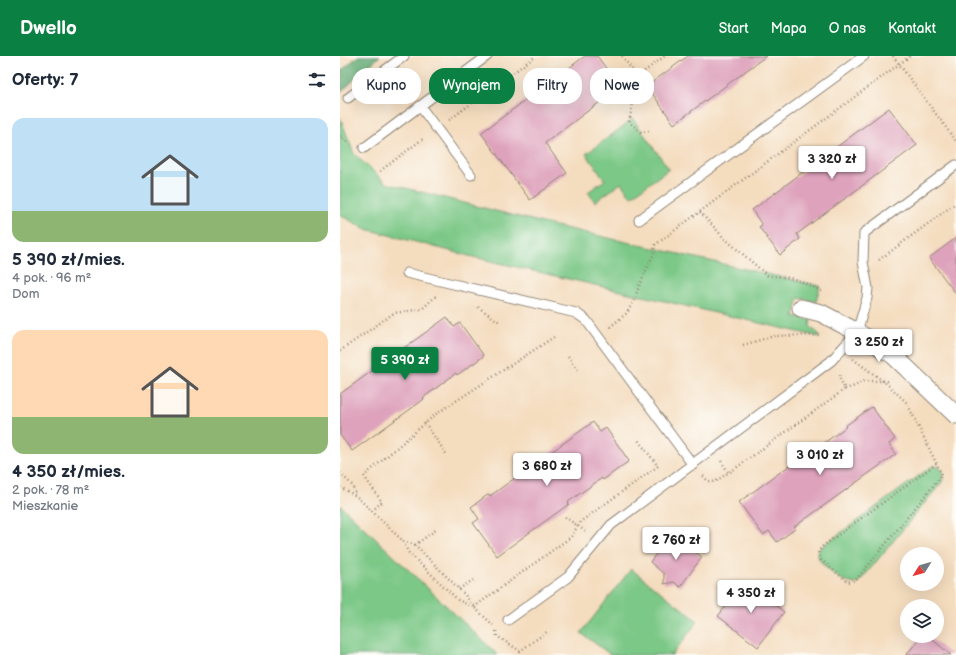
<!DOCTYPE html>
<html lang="pl">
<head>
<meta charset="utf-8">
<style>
  :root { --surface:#fff; --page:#f2f2f3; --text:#1f2937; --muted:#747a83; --accent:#0b8043 }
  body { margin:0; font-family:"Balsamiq Sans",sans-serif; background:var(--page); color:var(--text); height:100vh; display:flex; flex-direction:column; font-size:15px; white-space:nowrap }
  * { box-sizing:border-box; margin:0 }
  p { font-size:13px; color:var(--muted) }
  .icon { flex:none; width:22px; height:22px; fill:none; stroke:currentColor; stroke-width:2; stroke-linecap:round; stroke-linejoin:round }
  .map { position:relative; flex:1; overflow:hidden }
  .details { display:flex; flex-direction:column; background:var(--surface); width:340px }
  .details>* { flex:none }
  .hud { position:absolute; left:12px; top:12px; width:380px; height:36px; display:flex; gap:8px }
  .needle { width:26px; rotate:233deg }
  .buttons { position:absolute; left:560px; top:491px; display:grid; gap:8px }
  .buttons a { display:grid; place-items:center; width:44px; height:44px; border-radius:50%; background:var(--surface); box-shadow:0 4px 16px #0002; font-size:20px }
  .price { position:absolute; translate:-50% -34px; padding:0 9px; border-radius:4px; background:#fff; color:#222; font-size:13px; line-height:26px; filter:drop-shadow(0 1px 2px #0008) }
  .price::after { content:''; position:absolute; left:50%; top:24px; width:12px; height:9px; margin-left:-6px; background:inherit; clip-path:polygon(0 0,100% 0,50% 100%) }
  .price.current { background:var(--accent); color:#fff }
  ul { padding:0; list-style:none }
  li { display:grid; align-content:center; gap:8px; height:212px; padding:0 12px }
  li span { display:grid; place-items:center; height:124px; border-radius:12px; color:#555 }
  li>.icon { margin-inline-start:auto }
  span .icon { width:72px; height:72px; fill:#fffc; stroke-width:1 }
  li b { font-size:17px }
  h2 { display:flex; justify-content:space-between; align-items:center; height:48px; padding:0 12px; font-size:17px }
  .tag { padding:0 14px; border-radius:16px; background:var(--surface); box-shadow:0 4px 16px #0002; font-size:14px; line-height:36px }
  .tag.current { background:var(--accent); color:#fff }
  header { display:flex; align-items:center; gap:24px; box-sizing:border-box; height:56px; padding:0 20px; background:var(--accent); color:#fff }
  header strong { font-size:19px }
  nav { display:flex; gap:22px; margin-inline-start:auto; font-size:14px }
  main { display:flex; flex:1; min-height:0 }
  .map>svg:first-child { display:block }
  .green { fill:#7bc887; stroke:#537a59 }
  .forest { fill:#64ac74; stroke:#486c50 }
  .building { fill:#dea2bc }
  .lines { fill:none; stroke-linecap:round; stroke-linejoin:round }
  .service-casing { stroke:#908474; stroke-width:11 }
  .minor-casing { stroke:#908474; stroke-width:19 }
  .path { stroke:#908474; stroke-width:2.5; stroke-dasharray:1 3; stroke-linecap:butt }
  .service { stroke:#fff; stroke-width:9 }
  .minor { stroke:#fff; stroke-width:17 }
</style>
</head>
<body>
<header>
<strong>Dwello</strong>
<nav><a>Start</a><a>Mapa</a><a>O nas</a><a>Kontakt</a></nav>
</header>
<main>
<section class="details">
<h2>Oferty: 7<svg class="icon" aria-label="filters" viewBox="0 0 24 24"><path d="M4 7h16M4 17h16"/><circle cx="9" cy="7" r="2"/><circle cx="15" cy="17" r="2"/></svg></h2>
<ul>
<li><span style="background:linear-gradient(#bfe0f5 75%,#8fb573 0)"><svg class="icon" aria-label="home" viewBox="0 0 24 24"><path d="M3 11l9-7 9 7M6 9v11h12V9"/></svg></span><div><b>5 390 zł/mies.</b><p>4 pok. · 96 m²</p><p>Dom</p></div></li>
<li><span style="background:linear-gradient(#ffd9b3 70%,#8fb573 0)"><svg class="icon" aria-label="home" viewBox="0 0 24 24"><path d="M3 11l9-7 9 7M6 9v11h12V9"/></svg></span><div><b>4 350 zł/mies.</b><p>2 pok. · 78 m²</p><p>Mieszkanie</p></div></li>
</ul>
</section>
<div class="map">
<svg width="616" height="599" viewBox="0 0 616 599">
  <rect width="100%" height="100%" fill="#fdfcf7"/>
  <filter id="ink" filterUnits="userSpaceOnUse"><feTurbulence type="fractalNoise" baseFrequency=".025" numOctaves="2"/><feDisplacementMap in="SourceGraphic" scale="8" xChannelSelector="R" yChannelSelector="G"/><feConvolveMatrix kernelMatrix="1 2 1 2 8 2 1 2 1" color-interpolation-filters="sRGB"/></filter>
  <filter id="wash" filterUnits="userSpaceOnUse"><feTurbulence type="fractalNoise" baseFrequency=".012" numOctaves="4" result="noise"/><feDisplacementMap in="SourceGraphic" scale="16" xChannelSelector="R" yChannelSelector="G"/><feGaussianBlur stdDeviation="0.9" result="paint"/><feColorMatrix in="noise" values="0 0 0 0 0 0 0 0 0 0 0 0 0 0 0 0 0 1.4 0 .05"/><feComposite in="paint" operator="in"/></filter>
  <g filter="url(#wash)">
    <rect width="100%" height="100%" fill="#f4dcbe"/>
    <g class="green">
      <path d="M0,61l14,37 32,29 161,41 273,62 -4,16 -17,-4 -5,18 17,4 -1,7 8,6 2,4 -347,-80 -107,-28 -26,-14z"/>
      <path d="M293,63l36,50 -38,28 -10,-14 -26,19 -7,-10 17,-12 -19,-26z"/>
      <path d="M595,410c9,2 9,9 7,16l-81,98 -6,4c-4,-1 -9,-2 -12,-4 -7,-3 -24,-17 -25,-24 -1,-3 1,-6 3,-9l110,-80z"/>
      <path d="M0,449l158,150h-158z"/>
      <path d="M291,513l67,52 -26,34h-61l-30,-22z"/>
    </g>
    <path class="forest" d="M18,0h22l-40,37v-21z"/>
    <g id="blocks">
      <g class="building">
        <path d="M245,0h12l23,31 -75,56 22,30 -37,27 -49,-67z"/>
        <path d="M348,0h78l-92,68 -27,-38z"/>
        <path d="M549,52l28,37 -120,89 3,5 -20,16 -21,-28 3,-2 -10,-15z"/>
        <path d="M616,182v56l-27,-36z"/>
        <path d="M107,261l7,10 6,-4 24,33 -27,19 -1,-2 -33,25 1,1 -5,4 -67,48 -12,-16v-41z"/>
        <path d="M532,351l23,32 -6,5 7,10 -102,73 1,2 -18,13 -8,-11 -6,4 -24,-33 72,-52 2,1 33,-24 -1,-1z"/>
        <path d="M253,366l7,10 6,-4 23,33 -26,19 -1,-2 -34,24 1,2 -72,52 -24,-33 6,-4 -8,-12 18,-13 1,2z"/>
        <path d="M331,478l31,23 -22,30 -6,-5 -10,2v-10l-14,-12z"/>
        <path d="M405,526l39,30 -26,35 -40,-31z"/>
        <path d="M582,580h6l23,19h-45z"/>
      </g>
    </g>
  </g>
  <g filter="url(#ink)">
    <use href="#blocks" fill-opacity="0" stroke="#908474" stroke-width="1"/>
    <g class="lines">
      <defs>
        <g id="service">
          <path d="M8,42l56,-42"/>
          <path d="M80,50l51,69"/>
          <path d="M24,92l123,-92"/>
          <path d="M299,164l225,-164"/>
          <path d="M67,217l169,40 10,7 107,145"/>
          <path d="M168,564l60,-43 43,-52 220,-164 26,-29 10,-34 1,-10 -5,-26 1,-29 92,-68"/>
        </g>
        <path id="minor" d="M461,252l20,5 36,19 36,23 63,60"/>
      </defs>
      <use href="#service" class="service-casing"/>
      <use href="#minor" class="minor-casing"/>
      <g class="path">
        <path d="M282,0l15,20"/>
        <path d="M553,0l63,85"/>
        <path d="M109,64l87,-64"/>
        <path d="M309,75l-8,1 -12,-10 5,-24v-19l31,-23"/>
        <path d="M0,80l9,8"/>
        <path d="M40,115l44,-33"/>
        <path d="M360,156l24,26 43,37c6,2 10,1 16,2 14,1 28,9 40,15"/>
        <path d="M539,204l77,-57"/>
        <path d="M138,251l23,16"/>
        <path d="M270,271l17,-14 7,-12 5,-15 15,-33 1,-8 255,-189"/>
        <path d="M403,289l31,-9 45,-1"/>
        <path d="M0,295l54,-38 28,-4 14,-13"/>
        <path d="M228,300l10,14"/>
        <path d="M513,303l34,25 20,19 35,72 -86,105 -8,2 -27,-22 -3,-8 5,-6 113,-82"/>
        <path d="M505,333l10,-3 8,-5h28"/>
        <path d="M85,367l22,32"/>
        <path d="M381,405l8,12 116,-84 -5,-10v-4"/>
        <path d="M0,417l13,13 3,9"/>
        <path d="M363,420l5,5 7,1 14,-10"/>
        <path d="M0,431l16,9 47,45 5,11 50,48 15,7"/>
        <path d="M32,455l10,-9 -18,-26 72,-62 118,-77"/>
        <path d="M225,461l20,14"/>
        <path d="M63,485l12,4 50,50 9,12 19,18"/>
        <path d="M75,489l22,-16"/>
        <path d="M119,533l14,-9"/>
        <path d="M134,551l97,-70 9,-15 78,-56 -20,-26"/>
        <path d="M156,575l1,5 23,15 28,-20"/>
      </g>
      <use href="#service" class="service"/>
      <use href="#minor" class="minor"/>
    </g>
  </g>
</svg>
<div class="buttons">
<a><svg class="needle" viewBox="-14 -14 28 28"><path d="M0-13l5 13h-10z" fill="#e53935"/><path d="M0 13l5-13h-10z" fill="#747a83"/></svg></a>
<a><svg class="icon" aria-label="layers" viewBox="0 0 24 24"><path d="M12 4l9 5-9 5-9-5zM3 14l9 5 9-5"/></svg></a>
</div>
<b class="price" style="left:492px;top:124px">3 320 zł</b>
<b class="price" style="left:539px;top:307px">3 250 zł</b>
<b class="price current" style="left:65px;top:325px">5 390 zł</b>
<b class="price" style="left:480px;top:420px">3 010 zł</b>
<b class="price" style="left:207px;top:431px">3 680 zł</b>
<b class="price" style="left:336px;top:505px">2 760 zł</b>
<b class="price" style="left:411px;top:558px">4 350 zł</b>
<div class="hud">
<a class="tag">Kupno</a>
<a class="tag current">Wynajem</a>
<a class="tag">Filtry</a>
<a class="tag">Nowe</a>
</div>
</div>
</main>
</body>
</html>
